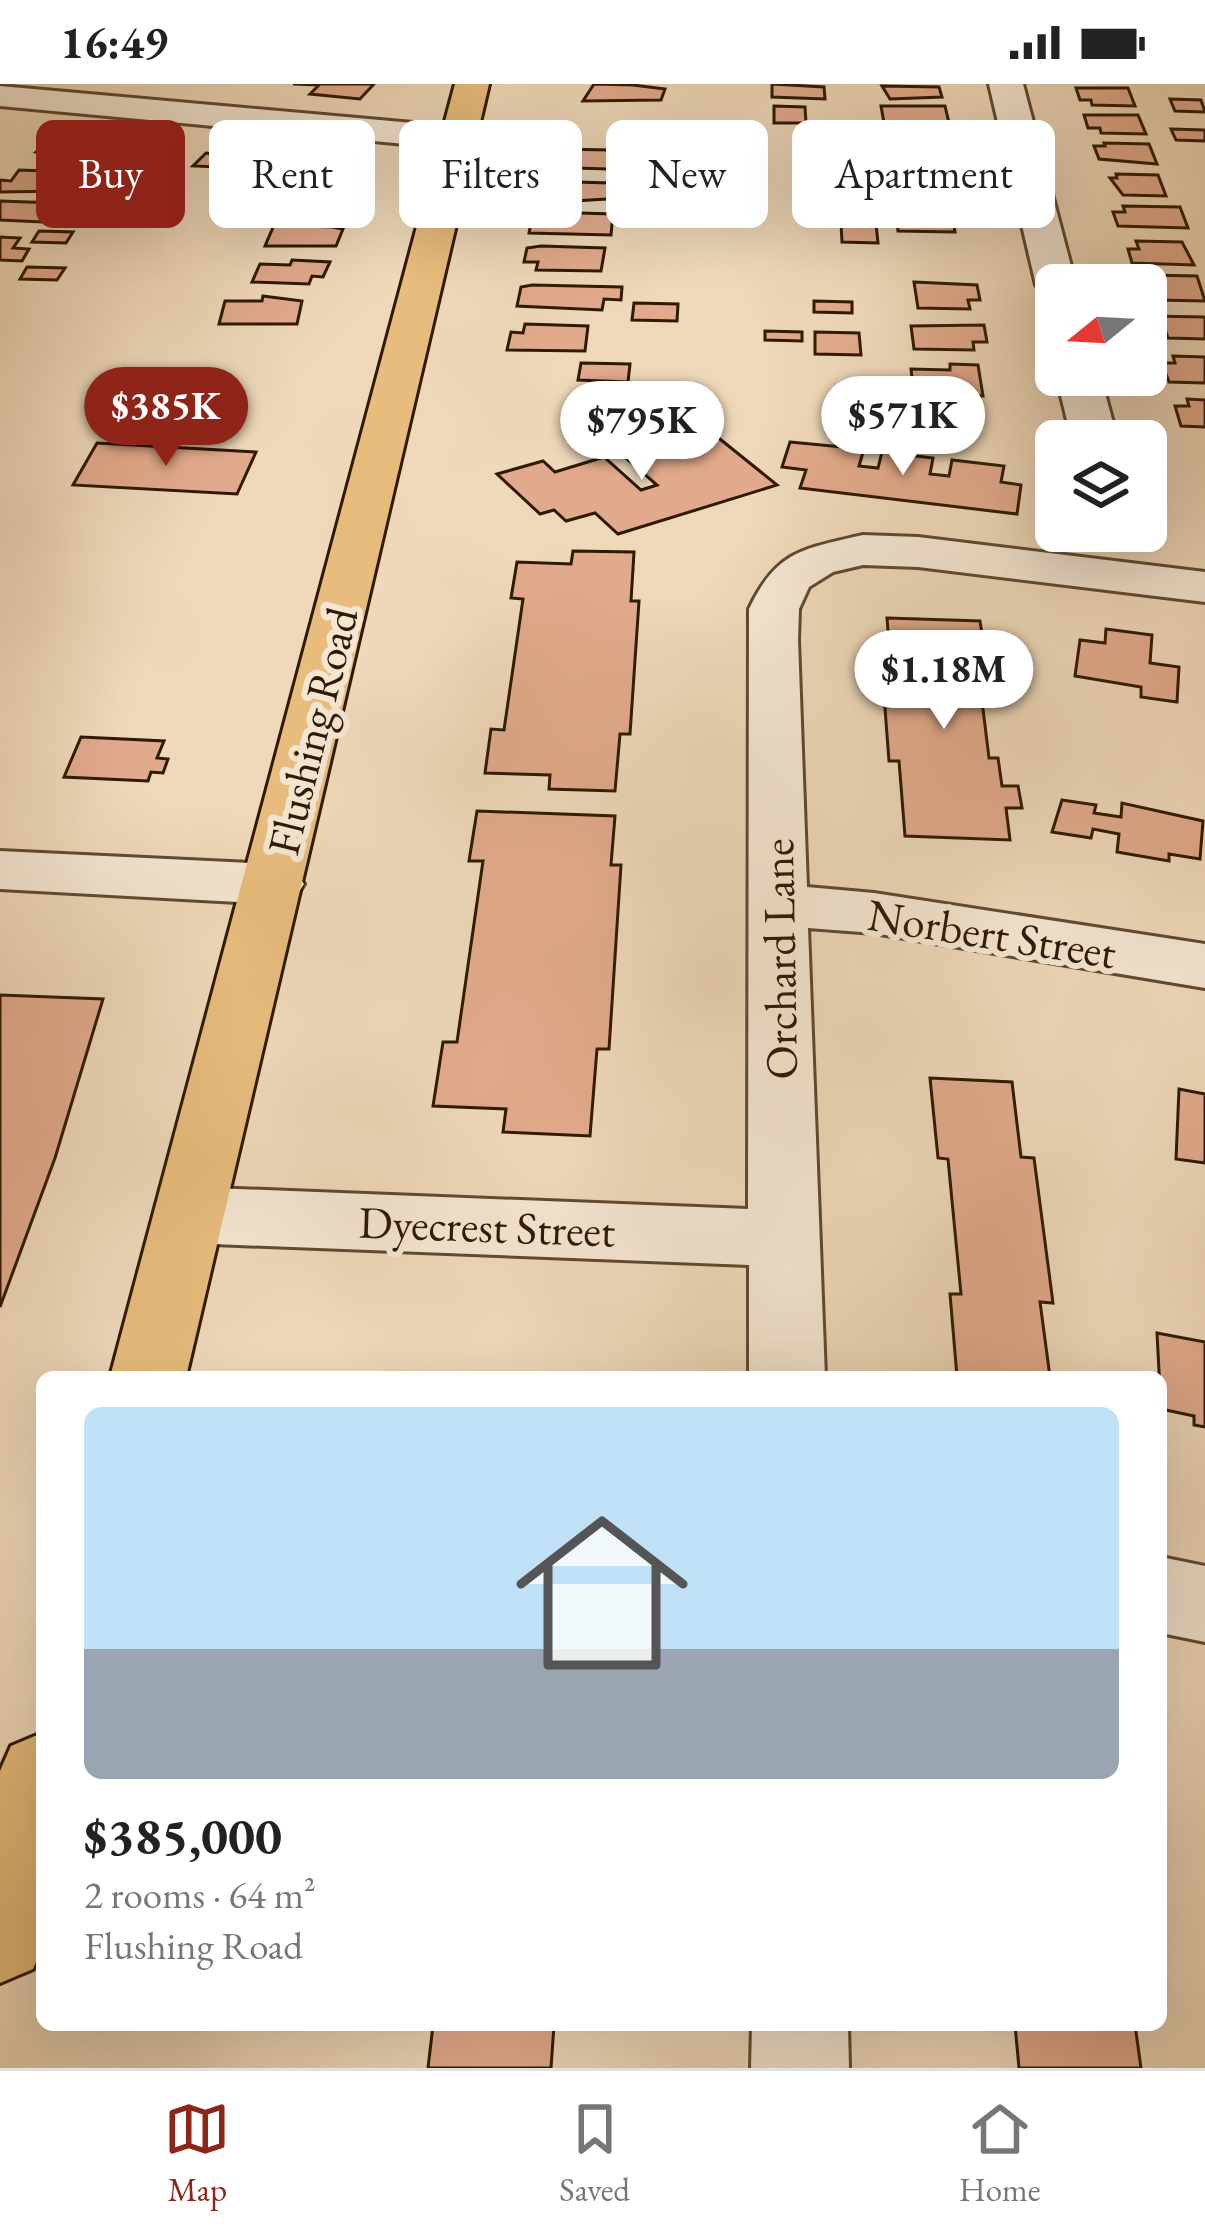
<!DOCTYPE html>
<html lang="en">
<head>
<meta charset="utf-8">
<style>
  :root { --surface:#fff; --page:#f2f2f2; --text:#222; --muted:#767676; --line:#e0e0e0; --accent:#8f2418 }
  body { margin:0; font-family:"EB Garamond",serif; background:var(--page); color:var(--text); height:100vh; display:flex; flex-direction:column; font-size:45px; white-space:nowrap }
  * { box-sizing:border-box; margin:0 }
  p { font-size:39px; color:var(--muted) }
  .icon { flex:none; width:66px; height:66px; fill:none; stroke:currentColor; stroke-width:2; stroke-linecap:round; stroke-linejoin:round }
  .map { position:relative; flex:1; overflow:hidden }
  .side { position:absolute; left:36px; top:1287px; width:1131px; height:660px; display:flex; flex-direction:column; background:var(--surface); border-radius:18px; box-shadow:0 12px 48px #0002 }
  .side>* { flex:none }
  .top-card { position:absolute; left:36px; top:36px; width:1134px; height:108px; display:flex; gap:24px }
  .needle { width:78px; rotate:252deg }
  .fabs { position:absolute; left:1035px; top:180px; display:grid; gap:24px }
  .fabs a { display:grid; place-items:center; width:132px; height:132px; border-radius:18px; background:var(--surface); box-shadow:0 12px 48px #0002; font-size:60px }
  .price { position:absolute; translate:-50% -102px; padding:0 27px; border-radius:42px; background:#fff; color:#222; font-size:39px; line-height:78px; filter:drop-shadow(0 3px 6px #0008) }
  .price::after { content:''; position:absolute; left:50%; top:72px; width:36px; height:27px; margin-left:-18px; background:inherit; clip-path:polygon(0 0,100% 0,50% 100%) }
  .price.selected { background:var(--accent); color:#fff }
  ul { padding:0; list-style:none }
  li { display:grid; align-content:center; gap:24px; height:636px; padding:0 48px }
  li+li { border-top:3px solid var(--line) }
  li span { display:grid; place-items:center; height:372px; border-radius:18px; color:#555 }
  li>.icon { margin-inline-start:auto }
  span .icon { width:216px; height:216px; fill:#fffc; stroke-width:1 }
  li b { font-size:51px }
  .pill { padding:0 42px; border-radius:18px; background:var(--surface); box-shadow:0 12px 48px #0002; font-size:42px; line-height:108px }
  .pill.selected { background:var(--accent); color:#fff }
  .status { display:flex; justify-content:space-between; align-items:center; height:84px; padding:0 60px; background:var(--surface); direction:ltr }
  .status svg { height:33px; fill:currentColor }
  .menu { display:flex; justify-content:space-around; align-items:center; height:168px; border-top:3px solid var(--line); background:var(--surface); font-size:33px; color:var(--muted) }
  .menu a { display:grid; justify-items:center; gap:6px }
  .menu .selected { color:var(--accent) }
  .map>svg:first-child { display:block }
  .building { fill:#e1aa8c; stroke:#2f1901; stroke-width:3 }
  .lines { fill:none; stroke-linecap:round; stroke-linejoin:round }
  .minor-casing { stroke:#5f492f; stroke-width:6 }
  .major-casing { stroke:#2f1901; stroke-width:6 }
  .minor { fill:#f4e6d2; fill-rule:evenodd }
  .major { fill:#e7bc7c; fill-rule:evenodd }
  .labels { text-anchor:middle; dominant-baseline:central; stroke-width:12; stroke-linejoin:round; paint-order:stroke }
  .street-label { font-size:45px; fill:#2f1901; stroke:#f4e6d2 }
</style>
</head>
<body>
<div class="status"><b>16:49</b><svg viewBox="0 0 49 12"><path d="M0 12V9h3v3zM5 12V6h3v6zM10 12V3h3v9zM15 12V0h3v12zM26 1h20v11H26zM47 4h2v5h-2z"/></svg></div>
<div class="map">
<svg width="1205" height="1984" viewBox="0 0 1205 1984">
  <rect width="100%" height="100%" fill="#eed8b9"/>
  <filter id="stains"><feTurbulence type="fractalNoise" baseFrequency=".00167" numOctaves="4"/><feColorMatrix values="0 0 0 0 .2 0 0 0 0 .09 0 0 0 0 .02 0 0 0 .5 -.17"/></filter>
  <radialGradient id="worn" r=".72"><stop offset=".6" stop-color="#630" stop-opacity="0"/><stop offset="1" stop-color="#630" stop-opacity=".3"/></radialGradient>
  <g class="building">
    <path d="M293,0h81l-14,15 -50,-5 9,-9z"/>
    <path d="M594,0l39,1 32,4 -4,11 -78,1z"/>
    <path d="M772,0l52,3 1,12 -53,-2z"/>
    <path d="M882,2l57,1 3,10 -52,2z"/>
    <path d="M1076,4h52l7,18 -43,-1 -1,-5h-11z"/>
    <path d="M1170,15l31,1 4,12 -30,-1z"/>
    <path d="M774,22l31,1 1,16h-32z"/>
    <path d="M881,22h64l4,17h-65z"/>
    <path d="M1084,31h54l8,19 -45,-1 -1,-5h-12z"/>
    <path d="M806,42l43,1 1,9 -44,-2z"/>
    <path d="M1171,45l34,1v11l-29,-1z"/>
    <path d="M896,48l43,1 2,7h11l2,12h-56z"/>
    <path d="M54,52l45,5 -6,5h36l-16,16 -19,-2 7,-6 -15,-1 -6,6 -44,-7z"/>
    <path d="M630,59l31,1 -1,12 -31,-1z"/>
    <path d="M1104,59l45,1 8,20 -58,-5 -5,-13h11z"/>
    <path d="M556,65l54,1 -2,19 -67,-2 3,-13h11z"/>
    <path d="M206,69l44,8 6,-6 45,6 -15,17 -24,-1 -24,-3 6,-6 -51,-2z"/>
    <path d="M103,83l33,1 -5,10 -34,-1z"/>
    <path d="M874,85h33l1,8 39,1 1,5h12l2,14 -69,-1 -8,-3 -1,-8 8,1 -1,-10 -16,-1z"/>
    <path d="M19,86l53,2 -13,19 -59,1v-12l11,1z"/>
    <path d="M1116,90l42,1 8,21 -43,-1 -13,-17h7z"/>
    <path d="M629,92l49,1v11l-50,-1z"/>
    <path d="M540,97l70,2 -3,16 -34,2 -26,-1 2,-7h-12z"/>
    <path d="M74,113l29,1 -8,13 -29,-1z"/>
    <path d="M0,117l55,2 -13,19 -42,-2z"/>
    <path d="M1123,122l57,1 8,21 -70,-2 -5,-14h12z"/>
    <path d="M934,124l30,1 3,16h-13l1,7 -57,-1 -1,-11h-9l-1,-10 47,2z"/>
    <path d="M633,126l37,1 -1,11 -38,-1z"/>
    <path d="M545,128l68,2 -2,21 -82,-2 3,-15h13z"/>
    <path d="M841,139l35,1 2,19 -36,-1z"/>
    <path d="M274,141l58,2 11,2 -7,17h-71z"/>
    <path d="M39,147l34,1 -7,11 -34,-1z"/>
    <path d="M0,153l20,1 -7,10 16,1 -7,12 -22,-1z"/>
    <path d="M1136,157l46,1 12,23 -62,-2 -4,-14h11z"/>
    <path d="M541,162l64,2 -4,23 -65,-1 2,-8h-14l3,-14z"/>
    <path d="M292,176l38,2 -7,15 -11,-1 -3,8 -57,-2 8,-18 30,1z"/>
    <path d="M27,183l38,1 -8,12 -37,-1z"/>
    <path d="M1146,191l51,1 8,25 -48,-1z"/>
    <path d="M914,198l63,3 3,15h-12l2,9 -52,-1z"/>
    <path d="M532,201l90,2 -1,13 -17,-1 -2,11 -85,-4 4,-19z"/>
    <path d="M263,212l39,5 -5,23h-78l6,-23h37z"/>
    <path d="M814,217l38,1v11l-38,-1z"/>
    <path d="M634,219l44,1 -1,17 -45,-1z"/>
    <path d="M1148,232l57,1v22l-37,-1 -2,-6h-12z"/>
    <path d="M525,240l63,2 -3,25 -78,-1 4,-18 12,1z"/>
    <path d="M984,241l3,17h-14l1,8 -60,-1 -3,-23z"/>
    <path d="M765,247l37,1v9l-37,-1z"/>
    <path d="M815,248l44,1 2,22 -46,-1z"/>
    <path d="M1173,272l32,1v26l-36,-1 -7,-19h13z"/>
    <path d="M581,279l49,1 -2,18 -50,-2z"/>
    <path d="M950,280l28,1 5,31 -69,-2 -3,-25 39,1z"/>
    <path d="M857,305l45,1 2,23 -45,-1z"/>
    <path d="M1187,315l18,1v27l-24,-1 -6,-20h14z"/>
    <path d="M705,343l72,58 -159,49 -23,-21 -29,8 -12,-11 -14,4 -43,-40 46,-13 12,11 49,-15 37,33 16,-5 -39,-34 34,-9 12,10 11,-4 -11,-9z"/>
    <path d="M790,358l74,7 -5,17 19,2 4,-16 51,6 -3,16 19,2 3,-16 52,6 -3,16 20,3 -4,29 -217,-26 6,-18 -24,-3z"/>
    <path d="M97,359l159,9 -19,42 -164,-9z"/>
    <path d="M573,467l61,1 -3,49h8l-9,133h-10l-5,57 -66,-2 1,-14 -65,-2 6,-44 13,1 19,-131 -12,-1 6,-36 54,2z"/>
    <path d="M887,534l93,3 11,72h-10l8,65h9l4,28h16l4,22h-16l4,32 -105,-4 -6,-75h-10l-6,-79h9z"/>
    <path d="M1106,545l46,6 -2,28 29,4 -2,35 -36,-5v-10l-66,-11 5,-36 25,3z"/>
    <path d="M81,653l83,4 -7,17 11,1 -5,14 -12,-1 -3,9 -84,-4z"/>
    <path d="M1062,716l34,5 -2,8 27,4 1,-14 81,18 -3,38 -31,-5v7l-52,-9 2,-18 -26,-5 -2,9 -39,-6z"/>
    <path d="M477,727l138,5 -4,49h10l-12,184h-12l-7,87 -87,-4 3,-23 -73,-3 10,-64h14l26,-181h-14z"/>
    <path d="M0,911l103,4 -48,159 -55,149z"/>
    <path d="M930,994l82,4 9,75 13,1 19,145 -13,-1 10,75h-93l-7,-83h11l-13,-135 -10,-1z"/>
    <path d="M1179,1005l26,5v69l-29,-4z"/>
    <path d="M1157,1249l48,9v85l-11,-2v-9l-33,-7z"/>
    <path d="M433,1941h121l-3,43h-123z"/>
    <path d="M1015,1941h120l6,43h-122z"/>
  </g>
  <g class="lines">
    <defs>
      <g id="minor">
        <path d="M989,0h34l53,201h-20v12l-14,-3 -6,-9z"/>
        <path d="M0,2l458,41 13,3 5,8 -5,8 -13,3 -458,-43z"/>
        <path d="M1056,291h44l18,66h-46z"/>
        <path d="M863,451l55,2 287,35v30l-287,-35 -55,-2 -30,7 -24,15 -10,22 -1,31 9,247 67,6 331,51v44l-331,-55 -66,-5 17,449h-76v-112l-560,-22 -25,-9 -10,-19 10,-19 25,-9 559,22 1,-600c28,-59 54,-60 114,-74z"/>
        <path d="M0,767l274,13 21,6 9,14 -9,14 -21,6 -274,-15z"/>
        <path d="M1161,1473l44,9v76l-44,-9z"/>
        <path d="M752,1941h96l1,43h-98z"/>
      </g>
      <g id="major">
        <path d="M455,0h34l-303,1293h-76z"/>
        <path d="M42,1649v215l-9,21 -33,14v-212l11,-25z"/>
      </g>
    </defs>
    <use href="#minor" class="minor-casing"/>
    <use href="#major" class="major-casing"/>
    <use href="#minor" class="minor"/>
    <use href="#major" class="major"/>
  </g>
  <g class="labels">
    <g class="street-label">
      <text transform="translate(312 647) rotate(-76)">Flushing Road</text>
      <text transform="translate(992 849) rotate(9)">Norbert Street</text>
      <text transform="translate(779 875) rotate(-91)">Orchard Lane</text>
      <text transform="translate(487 1142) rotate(2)">Dyecrest Street</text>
    </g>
  </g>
  <rect width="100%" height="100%" filter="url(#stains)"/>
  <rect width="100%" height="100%" fill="url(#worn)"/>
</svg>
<div class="fabs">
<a><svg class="needle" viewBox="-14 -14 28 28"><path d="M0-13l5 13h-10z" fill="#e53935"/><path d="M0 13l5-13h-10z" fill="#767676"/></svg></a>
<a><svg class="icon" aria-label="layers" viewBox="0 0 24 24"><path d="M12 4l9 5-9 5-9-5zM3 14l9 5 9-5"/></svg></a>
</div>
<b class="price selected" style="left:166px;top:385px">$385K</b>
<b class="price" style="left:903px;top:394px">$571K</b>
<b class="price" style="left:642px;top:399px">$795K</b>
<b class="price" style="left:944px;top:648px">$1.18M</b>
<div class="top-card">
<a class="pill selected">Buy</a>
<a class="pill">Rent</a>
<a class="pill">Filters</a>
<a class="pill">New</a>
<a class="pill">Apartment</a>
</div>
<section class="side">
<ul>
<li><span style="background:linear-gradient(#bfe0f5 65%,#9aa5b1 0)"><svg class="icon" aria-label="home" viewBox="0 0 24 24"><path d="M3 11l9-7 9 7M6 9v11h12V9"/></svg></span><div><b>$385,000</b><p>2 rooms · 64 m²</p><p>Flushing Road</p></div></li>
</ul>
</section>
</div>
<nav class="menu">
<a class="selected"><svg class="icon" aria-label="map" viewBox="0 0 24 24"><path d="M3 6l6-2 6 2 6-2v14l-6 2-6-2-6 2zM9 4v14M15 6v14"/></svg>Map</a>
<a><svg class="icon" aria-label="saved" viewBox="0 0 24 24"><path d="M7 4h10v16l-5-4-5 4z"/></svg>Saved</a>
<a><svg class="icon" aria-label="home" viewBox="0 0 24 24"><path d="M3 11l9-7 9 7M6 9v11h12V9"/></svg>Home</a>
</nav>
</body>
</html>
